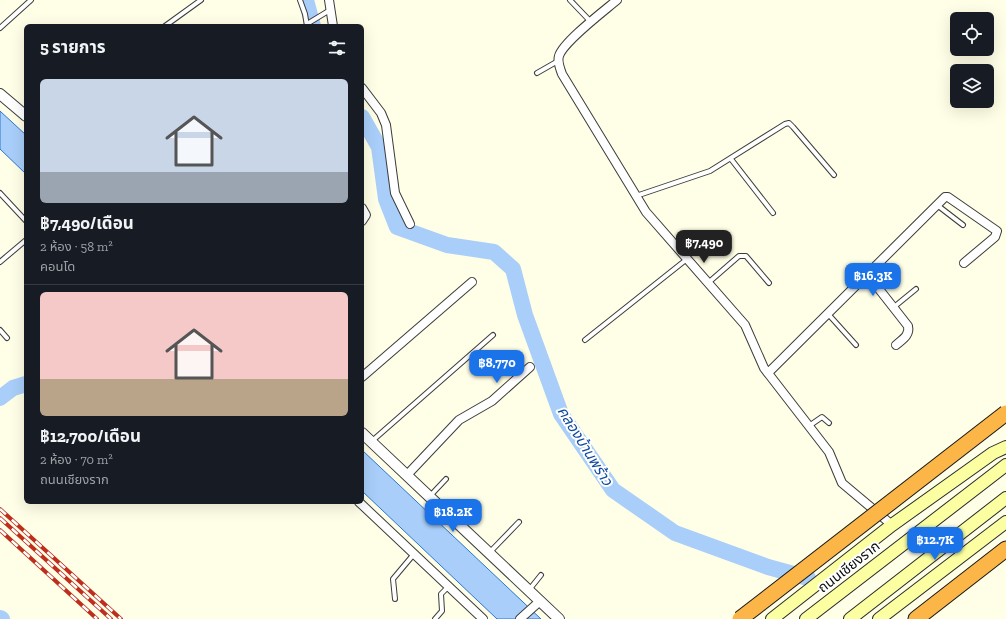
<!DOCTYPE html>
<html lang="th">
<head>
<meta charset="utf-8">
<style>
  :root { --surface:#171b24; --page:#20242c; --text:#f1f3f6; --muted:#9ea1a6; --line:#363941; --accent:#1a73e8 }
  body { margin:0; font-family:"Zilla Slab","Noto Sans Thai",serif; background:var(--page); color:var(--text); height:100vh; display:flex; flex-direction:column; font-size:15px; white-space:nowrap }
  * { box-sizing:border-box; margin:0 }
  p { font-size:13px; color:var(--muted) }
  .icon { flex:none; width:22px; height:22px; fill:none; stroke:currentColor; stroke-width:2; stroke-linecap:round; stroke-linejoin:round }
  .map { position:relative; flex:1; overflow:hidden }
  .sheet { position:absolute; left:24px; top:24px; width:340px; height:480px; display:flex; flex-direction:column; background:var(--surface); border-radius:6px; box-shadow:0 4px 16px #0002 }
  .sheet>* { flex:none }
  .buttons { position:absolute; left:950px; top:12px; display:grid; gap:8px }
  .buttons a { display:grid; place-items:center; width:44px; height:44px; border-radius:6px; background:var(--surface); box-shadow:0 4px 16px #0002; font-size:20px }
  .price { position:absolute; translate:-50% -34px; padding:0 9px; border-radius:8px; background:var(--accent); color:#fff; font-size:13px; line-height:26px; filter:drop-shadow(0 1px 2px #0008) }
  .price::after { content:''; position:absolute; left:50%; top:24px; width:12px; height:9px; margin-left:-6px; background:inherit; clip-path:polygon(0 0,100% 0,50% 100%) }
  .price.current { background:#222; color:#fff }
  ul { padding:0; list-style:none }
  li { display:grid; align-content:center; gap:8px; height:212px; padding:0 16px }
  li+li { border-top:1px solid var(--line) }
  li span { display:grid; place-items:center; height:124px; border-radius:6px; color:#555 }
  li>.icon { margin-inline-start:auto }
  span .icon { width:72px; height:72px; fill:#fffc; stroke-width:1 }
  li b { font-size:17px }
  h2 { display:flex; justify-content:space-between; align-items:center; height:48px; padding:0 16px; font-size:17px }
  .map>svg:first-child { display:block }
  .water { fill:#a8cef9; stroke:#2c76d3 }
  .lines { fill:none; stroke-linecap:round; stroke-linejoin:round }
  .river { stroke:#a8cef9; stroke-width:16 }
  .service-casing { stroke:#3c3c3c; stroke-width:6 }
  .minor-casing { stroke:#3c3c3c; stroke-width:10 }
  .tertiary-casing { stroke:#3c3c3c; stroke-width:12 }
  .secondary-casing { stroke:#2b2b2b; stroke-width:14 }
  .motorway-casing { stroke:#1a1a1a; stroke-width:17 }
  .service { stroke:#fff; stroke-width:4 }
  .minor { stroke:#fff; stroke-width:8 }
  .tertiary { stroke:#fff; stroke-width:10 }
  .secondary { stroke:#fbffa1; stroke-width:12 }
  .motorway { stroke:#fcb647; stroke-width:15 }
  .rail-casing { stroke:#be2e1d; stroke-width:4 }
  .rail { stroke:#fff; stroke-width:2.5; stroke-dasharray:8; stroke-linecap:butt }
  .motorway-bridge-casing { stroke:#1a1a1a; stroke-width:17; stroke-linecap:butt }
  .motorway-bridge { stroke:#fcb647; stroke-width:15 }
  .labels { text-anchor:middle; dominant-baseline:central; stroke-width:4; stroke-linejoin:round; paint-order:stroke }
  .street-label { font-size:14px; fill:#090909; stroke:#fff }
  .water-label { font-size:15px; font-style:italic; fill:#0f4a9f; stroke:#fff }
</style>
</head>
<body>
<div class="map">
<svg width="1006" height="619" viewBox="0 0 1006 619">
  <rect width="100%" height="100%" fill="#fffee6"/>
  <g class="water">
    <path d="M0,111l26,24v39l-26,-25z"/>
    <path d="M362,450l179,169h-44l-135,-128z"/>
  </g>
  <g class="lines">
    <g class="river">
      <path d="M306,0l7,26"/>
      <path d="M362,117l17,30 7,52 11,28 50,18 47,7 19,17 12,46 36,99 52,76 62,43 93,34 40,11"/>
      <path d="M0,398l13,-10 13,-4"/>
      <path d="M0,618l2,1"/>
    </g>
    <defs>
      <g id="service">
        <path d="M300,0l5,14 2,12"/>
        <path d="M570,0l21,22"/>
        <path d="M307,24l23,-14"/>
        <path d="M165,26l36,-26"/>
        <path d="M0,28l31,-28"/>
        <path d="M537,73l21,-12"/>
        <path d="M731,159l42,54"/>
        <path d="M0,193l26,28"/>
        <path d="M636,196l74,-25 75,-47 4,-1 4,4 41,48"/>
        <path d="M937,205l26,20"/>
        <path d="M0,262l26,-22"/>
        <path d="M708,283l31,-27h7l23,27"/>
        <path d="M894,307l22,-18"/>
        <path d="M829,315l27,30"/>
        <path d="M0,330l7,8"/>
        <path d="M585,340l102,-81"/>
        <path d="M809,426l13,-9 7,6"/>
        <path d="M372,441l121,-106"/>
        <path d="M430,496l16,-17"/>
        <path d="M490,552l29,-30"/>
        <path d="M529,590l12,-15"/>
        <path d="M395,599l-2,-20 21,-25"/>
        <path d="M435,619l7,-8 -1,-17 7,-7"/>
      </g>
      <g id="minor">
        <path d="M329,0l4,26"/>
        <path d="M617,0c-13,11 -54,42 -58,56 -2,6 1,12 3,18l84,138 99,113 19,43 65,84 13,31 50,42"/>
        <path d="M362,88l19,25 5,12 9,68 15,31"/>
        <path d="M362,208l4,7 -4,6"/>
        <path d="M868,275l40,51c2,9 -5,13 -12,19"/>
        <path d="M768,373l177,-176h3l49,34 -2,6 -31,26"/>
        <path d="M362,377l110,-95"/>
        <path d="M407,475l52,-55 33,-19 38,-34"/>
        <path d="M359,502l124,117"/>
        <path d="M520,619l20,-18"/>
      </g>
      <g id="tertiary">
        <path d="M0,94l26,22"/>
        <path d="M362,433l197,186"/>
      </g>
      <g id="secondary">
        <path d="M772,619l120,-94 101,-72 13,-6"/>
        <path d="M806,619l200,-154"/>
        <path d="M850,619l156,-121"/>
        <path d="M879,619l127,-97"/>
      </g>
      <path id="motorway" d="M916,619l90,-70"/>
    </defs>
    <use href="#service" class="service-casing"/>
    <use href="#minor" class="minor-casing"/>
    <use href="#tertiary" class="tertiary-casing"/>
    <use href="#secondary" class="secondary-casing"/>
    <use href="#motorway" class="motorway-casing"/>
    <use href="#service" class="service"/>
    <use href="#minor" class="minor"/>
    <use href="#tertiary" class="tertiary"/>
    <use href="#secondary" class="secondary"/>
    <use href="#motorway" class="motorway"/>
    <defs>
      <g id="rail">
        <path d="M0,509l121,110"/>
        <path d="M0,518l111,101"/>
        <path d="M0,530l97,89"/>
      </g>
    </defs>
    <use href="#rail" class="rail-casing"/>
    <use href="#rail" class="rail"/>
    <defs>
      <path id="motorway-bridge" d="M740,619l266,-206"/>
    </defs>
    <use href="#motorway-bridge" class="motorway-bridge-casing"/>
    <use href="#motorway-bridge" class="motorway-bridge"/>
  </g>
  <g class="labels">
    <g class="street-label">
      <text transform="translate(849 567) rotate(-38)">ถนนเชียงราก</text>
    </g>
    <g class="water-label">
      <text transform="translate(585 446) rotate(58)">คลองบ้านพร้าว</text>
    </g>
  </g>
</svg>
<div class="buttons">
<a><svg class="icon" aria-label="locate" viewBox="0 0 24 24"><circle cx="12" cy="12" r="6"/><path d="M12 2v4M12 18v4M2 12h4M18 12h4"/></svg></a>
<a><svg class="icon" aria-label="layers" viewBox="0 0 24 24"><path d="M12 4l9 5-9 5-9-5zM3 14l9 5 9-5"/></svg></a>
</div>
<b class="price current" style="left:704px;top:264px">฿7,490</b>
<b class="price" style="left:873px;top:297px">฿16.3K</b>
<b class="price" style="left:497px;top:384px">฿8,770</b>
<b class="price" style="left:453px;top:533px">฿18.2K</b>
<b class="price" style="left:935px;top:561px">฿12.7K</b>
<section class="sheet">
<h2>5 รายการ<svg class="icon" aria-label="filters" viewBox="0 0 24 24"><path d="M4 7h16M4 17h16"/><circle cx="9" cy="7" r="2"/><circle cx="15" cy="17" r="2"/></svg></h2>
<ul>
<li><span style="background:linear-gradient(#c9d6e8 75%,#9aa5b1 0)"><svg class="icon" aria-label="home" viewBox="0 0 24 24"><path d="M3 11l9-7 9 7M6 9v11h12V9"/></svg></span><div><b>฿7,490/เดือน</b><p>2 ห้อง · 58 m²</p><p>คอนโด</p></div></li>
<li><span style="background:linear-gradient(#f6c9c9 70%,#b9a48a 0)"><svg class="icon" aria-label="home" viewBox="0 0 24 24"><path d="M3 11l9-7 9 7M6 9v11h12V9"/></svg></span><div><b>฿12,700/เดือน</b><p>2 ห้อง · 70 m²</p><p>ถนนเชียงราก</p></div></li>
</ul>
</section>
</div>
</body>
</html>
